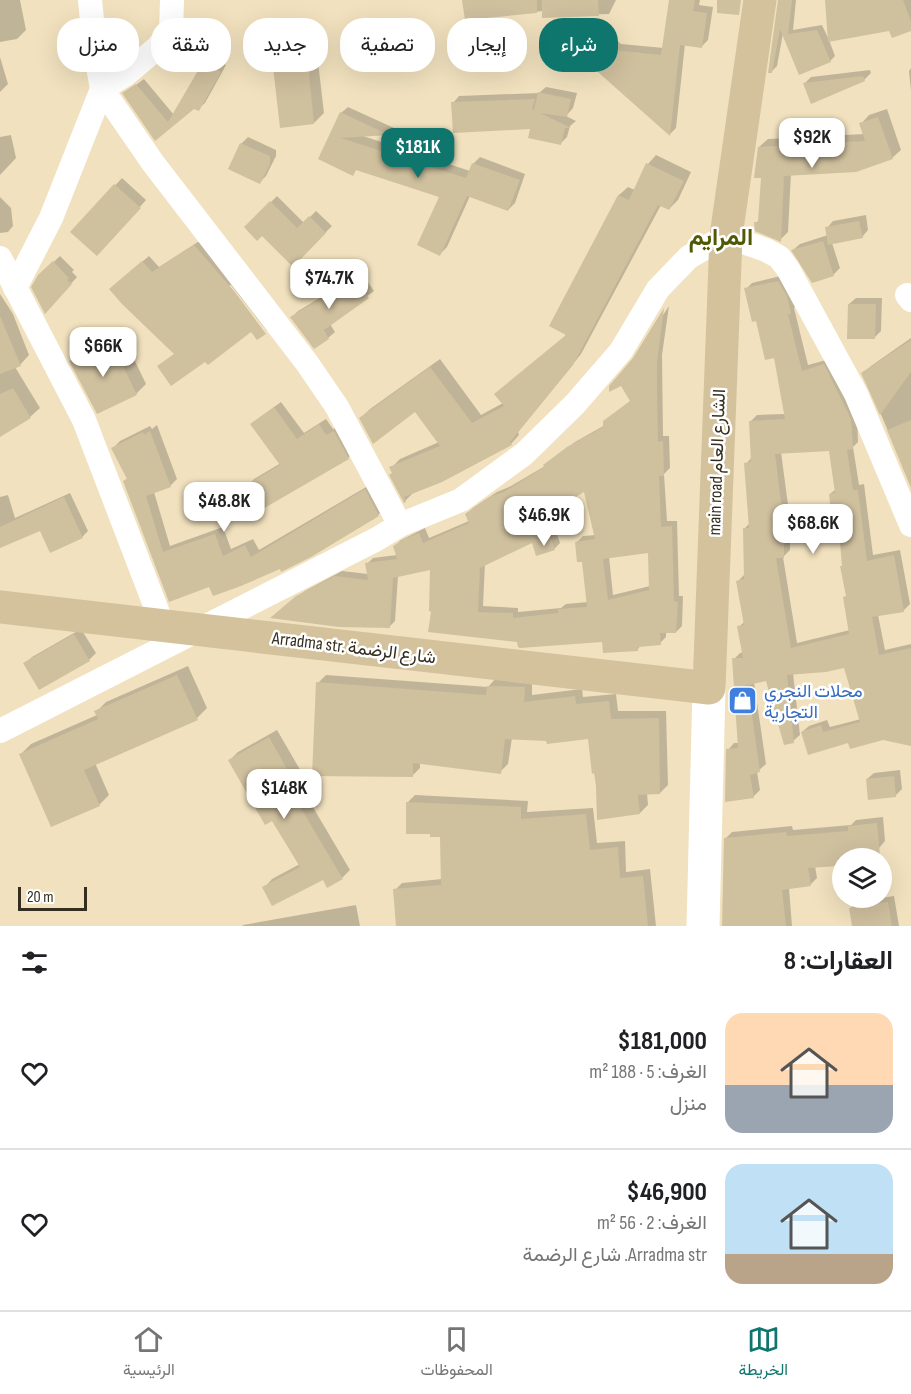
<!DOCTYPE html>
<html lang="ar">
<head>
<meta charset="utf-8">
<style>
  :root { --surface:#fff; --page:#f6f6f6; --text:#202124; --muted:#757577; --line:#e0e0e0; --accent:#0f766e }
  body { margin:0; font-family:"Sofia Sans Condensed",Vazirmatn,sans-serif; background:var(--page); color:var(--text); direction:rtl; height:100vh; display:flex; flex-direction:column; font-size:22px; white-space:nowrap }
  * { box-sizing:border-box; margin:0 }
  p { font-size:20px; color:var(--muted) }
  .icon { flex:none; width:33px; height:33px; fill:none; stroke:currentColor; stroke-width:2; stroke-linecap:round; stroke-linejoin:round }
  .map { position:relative; height:926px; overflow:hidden; direction:ltr }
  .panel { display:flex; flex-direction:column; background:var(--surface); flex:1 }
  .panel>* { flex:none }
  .top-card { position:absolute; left:18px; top:18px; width:600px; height:54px; direction:rtl; display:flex; gap:12px }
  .buttons { position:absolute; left:832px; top:848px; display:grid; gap:12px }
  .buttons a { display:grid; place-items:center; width:60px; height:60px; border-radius:50%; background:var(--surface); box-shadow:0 6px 24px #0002; font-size:30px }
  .scale { position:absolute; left:18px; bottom:15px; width:69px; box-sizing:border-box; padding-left:6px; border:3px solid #342e20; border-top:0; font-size:16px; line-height:21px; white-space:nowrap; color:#342e20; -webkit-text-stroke:4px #fff; paint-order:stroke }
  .price { position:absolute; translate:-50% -51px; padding:0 14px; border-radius:12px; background:#fff; color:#222; font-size:20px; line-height:39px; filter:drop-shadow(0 2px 3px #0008) }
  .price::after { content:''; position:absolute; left:50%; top:36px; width:18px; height:14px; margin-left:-9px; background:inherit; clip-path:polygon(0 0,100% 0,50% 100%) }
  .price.selected { background:var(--accent); color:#fff }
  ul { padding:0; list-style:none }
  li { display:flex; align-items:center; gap:18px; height:150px; padding:0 18px }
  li+li { border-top:2px solid var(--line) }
  li span { display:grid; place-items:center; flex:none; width:168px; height:120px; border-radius:18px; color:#555 }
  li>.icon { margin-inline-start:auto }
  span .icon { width:72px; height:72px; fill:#fffc; stroke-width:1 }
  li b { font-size:26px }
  h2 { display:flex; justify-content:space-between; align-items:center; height:72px; padding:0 18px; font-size:26px }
  .chip { padding:0 21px; border-radius:24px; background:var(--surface); box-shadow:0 6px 24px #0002; font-size:21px; line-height:54px }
  .chip.selected { background:var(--accent); color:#fff }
  .tabs { display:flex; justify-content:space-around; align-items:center; height:84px; border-top:2px solid var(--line); background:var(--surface); font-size:16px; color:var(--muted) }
  .tabs a { display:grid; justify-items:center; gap:3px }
  .tabs .selected { color:var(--accent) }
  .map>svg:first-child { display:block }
  .shadow { fill:#0003; fill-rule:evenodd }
  .building { fill:#cfc09e; fill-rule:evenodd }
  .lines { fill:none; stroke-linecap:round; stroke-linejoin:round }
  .street { stroke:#fff; stroke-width:24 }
  .secondary { stroke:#fff; stroke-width:33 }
  .primary { stroke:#d4c29d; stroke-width:33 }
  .labels { text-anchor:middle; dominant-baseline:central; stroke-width:5; stroke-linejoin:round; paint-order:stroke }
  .street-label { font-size:18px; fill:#342e20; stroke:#fff }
  .shop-label { font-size:18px; fill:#366cbe; stroke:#fff; text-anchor:start }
  .district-label { font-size:24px; font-weight:bold; fill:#505a05; stroke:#fff }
</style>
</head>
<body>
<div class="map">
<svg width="911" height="926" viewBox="0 0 911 926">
  <rect width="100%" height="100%" fill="#f1e1be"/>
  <g class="shadow">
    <path d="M0,0h20l6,30 -9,9 -17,3z"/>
    <path d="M464,0h152l-7,14 -66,2v-5l-77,8z"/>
    <path d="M670,0h30l-1,5 14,2 -5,33 -6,6 -17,-2 -9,84 -6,6 -96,-85 23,-25 24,20 43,4z"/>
    <path d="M780,0h16l-3,30 29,-5 7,15 -2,-40h84v29h-21l-61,11 6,16 -5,5 -47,-28 -6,33 -6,6z"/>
    <path d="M316,45l8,68 -10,10 -40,-64 10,-10z"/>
    <path d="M0,57l8,27 -8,8z"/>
    <path d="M211,57l15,8 -21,38 -7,6 -4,-2 -39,32 -31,-45 20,-15 30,36 30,-52z"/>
    <path d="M911,68v23l-2,-20z"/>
    <path d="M870,70l1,3 -7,7 -60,4 7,-7z"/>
    <path d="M546,87l31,6 -4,15 -7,8 10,5 -6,5 -3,11 -6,6 -29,-15 -79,-25 6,-7 80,-3z"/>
    <path d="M348,107l46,21 -6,6 -28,1 110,36 3,-7 7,-7 45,17 -10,29 -7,7 -38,-14 -23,51 -7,7 1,-58 -84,-27 -5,5 -32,-16 21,-45z"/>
    <path d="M887,109l14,41 -9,8 -101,16 -3,58 -8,8 -24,-17 4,-4 2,-43 -3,-29 9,-8 96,-5 -3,-10 8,-9z"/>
    <path d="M11,135l5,23 -16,17v-38z"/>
    <path d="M248,137l28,13v6l-10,20 -6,6 -19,-38z"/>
    <path d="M656,155l35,17 -13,28 -9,9 -8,-4 -80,149 -63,78 1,3 -8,9 -97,48 -9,9 -14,-33 9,-9 39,-17 -23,-32 -55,8 9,-9 70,-50 41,56 22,-12 64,-69 -16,-9 68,-130 9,-8 7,3 13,-26z"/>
    <path d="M122,178l24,22 -43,48 -31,-16z"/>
    <path d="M277,196l27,27 12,-12 16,15 -39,39 -31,-31 -16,-7z"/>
    <path d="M0,197l11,11 2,18 -5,6 -8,1z"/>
    <path d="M866,215l2,15 -6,7 -30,6 8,25 -7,7 -40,-25 7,-6 28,-9 -1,-7 6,-7z"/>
    <path d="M201,240l71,86 -5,5 -36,-46 -3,1 23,44 -46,30 -30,-7 -58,-70 32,-27 10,11z"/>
    <path d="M60,256l14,14 -2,2 5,5 -25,28 -13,-29z"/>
    <path d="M359,269l15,22 -44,33 5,8 -7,6 -36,-21 6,-6 32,-19 6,-7z"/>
    <path d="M785,275l11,31 -2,2 14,57 22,-6 27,53 1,30 -5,5 6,38 5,-1 9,71 27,-5 10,54 -7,7 -25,4 7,35 26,-6v99l-28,-5 -34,3 -47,-9 7,-6 18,-6 3,7 31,-8 -16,-53 -52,7 7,62 -7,6 -26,-62 -13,3 12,82 -9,8 3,18 -7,7 -25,-47 6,-7h5l-3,-54 4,-4 -6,-26 6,-6 4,-1 -5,-25 6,-6 -7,-40 6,-6 1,-47 5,-5 -4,-59 6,-7 -2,-35 7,-7 28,-1 -10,-57 -29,-68 6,-6zM830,449l6,40 -6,5 9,22 11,114 -53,13 -14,-86 7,-7v-30l-9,-68z"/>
    <path d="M0,294l13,20 16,41 -9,10 -5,2 25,41 -10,9 -30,18z"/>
    <path d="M856,298h26l-1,33 -7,7 -25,-34z"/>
    <path d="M669,306l-7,49 1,81h6l1,32 -6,6 3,47h10l2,75h4l-1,30 -6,6 -10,-1v6l-6,6 -19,2 -3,4 -34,-9 -85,1 -87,-31v-42l-34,8 -3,45 -6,6 -111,-15 27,-21 37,-20 26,3 -1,-10 6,-6 24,-3 -2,-9 6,-6 24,-12 4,10 40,-17 -2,-7 6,-6 24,-16 14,-6 34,-20 30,-24 30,-17 26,-25 3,-41zM585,490l11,45 -13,1 -6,6 7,18 4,42 -22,2 -5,4 -43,4v-4l-35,-2 2,-43 48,-22 21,8 6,-6 -11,-32zM649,552l1,34 -37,9 -4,-38z"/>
    <path d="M121,332l25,52 -10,10 -65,-33 10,-10z"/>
    <path d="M911,338v146l-48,-111 8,-7z"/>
    <path d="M281,402l23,31 22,-14 7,10 8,-3 13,26 -6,6 -100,28 6,-7 27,-16 -22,-45z"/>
    <path d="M157,425l20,54 -7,7 -16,6 16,54 53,-19 8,22 22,-10 6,11 114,-67 13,24 -8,8 -98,52 -70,18 -40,15 -46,-119 4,-3 -15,-30 7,-7 30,-15 2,3z"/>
    <path d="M70,493l18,38 -6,6 -41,-8 -41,18v-50l8,-2 7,23z"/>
    <path d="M81,629l15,24 -6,6 -51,29 -14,-24 7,-7z"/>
    <path d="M188,666l19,42 -10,10 -102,45 14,32 -10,10 -78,-51 10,-10 66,-29 -1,-3 10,-10z"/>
    <path d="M326,675l162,12 8,-9 36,1v16l50,-6 1,8 33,-3 2,17h48l2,74 -8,8h-13l1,12 -8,8 -43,-27 -7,-48h-78l-4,26 -8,8 -80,-10v6l-8,8 -94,-93z"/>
    <path d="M277,730l36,62 -6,5 43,73 -8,8h-19l-59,10 8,-9 28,-15 -27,-45 -43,-59 8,-8z"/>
    <path d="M900,770l2,19 -7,7 -28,-17 7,-6z"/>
    <path d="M415,795l113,6 -1,11 66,-4 4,35 28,-2 1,31 24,-3 6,57h-257l-4,-36 7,-7 40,-4 -1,-43 -33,-34z"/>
    <path d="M883,817l2,24 -6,7 -25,3 -6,7h-5l-5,6 -23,2 2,12 -7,7 -21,3 3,38h-69l2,-87 7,-7 60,-6 1,4 58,-5 5,-5z"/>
    <path d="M894,896l5,30h-46l-2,-18 6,-6z"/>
    <path d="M356,905l4,21h-118l1,-1z"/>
  </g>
  <g class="building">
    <path d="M462,0h75v13l-72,7z"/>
    <path d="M542,0h56l1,16 -57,2z"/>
    <path d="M669,0h26l-2,11 14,2 -5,35 -22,-3 -10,91 -98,-87 18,-20 24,21 47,5z"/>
    <path d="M717,0h24l-2,15 -22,-2z"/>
    <path d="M778,0h14l-4,34 29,-4 14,32 -32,13 -19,-46 -8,44h-4z"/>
    <path d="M825,0h78l8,21v10l-19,7 -3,-7 -61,11z"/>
    <path d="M307,54l7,70 -34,4 -8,-70z"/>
    <path d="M203,62l18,10 -22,39 -5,-2 -39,32 -33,-48 14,-9 32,38z"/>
    <path d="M863,76l2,5 -54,23 -8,-21z"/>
    <path d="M538,92l33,7 -4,18 -27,-4 31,15h-6l-4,17 -33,-7 2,-9 -77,4 -2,-31 84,-3 -3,10 2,1z"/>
    <path d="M340,112l49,23 -48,3 125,40 6,-15 48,17 -12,31 -41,-15 -27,60 -23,-11 22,-48 -83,-27 -3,6 -35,-17z"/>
    <path d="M878,117l15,42 -37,13 -72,4 -3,66 -26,-11 -1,-9h4l3,-44h-7l4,-31 107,-6 -6,-18z"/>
    <path d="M240,143l30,13v8l-10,20 -32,-15z"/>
    <path d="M646,163l38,18 -15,29 -11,-5 -85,160 -63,77 2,3 -70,37 -38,15 2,5 -2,1 -15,-28 3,-2 -3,-6 51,-21 -25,-34 -42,32 -14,-26 71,-51 42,56 32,-17 -10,-12 72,-59 -17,-9 69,-131 11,5z"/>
    <path d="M114,184l27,24 -44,48 -27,-24z"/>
    <path d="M270,201l27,27 12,-12 17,17 -33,34 -31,-31 -5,5 -13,-14z"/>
    <path d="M859,221l4,17 -35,7 -3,-18z"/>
    <path d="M823,241l11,35 -22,7 -21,-33z"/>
    <path d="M194,245l40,46 32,43 -9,6 -6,-8 -43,33 -3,-3 -34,24 -14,-20 17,-12 -52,-50 -13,-15 33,-28 10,11z"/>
    <path d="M53,261l16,17 -2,2 5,4 -27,30 -14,-27 7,-12z"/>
    <path d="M352,274l17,24 -45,32 5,9 -15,10 -24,-32 40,-24 -2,-2z"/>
    <path d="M778,281l9,15 4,18h-3l14,57 22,-7 27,55 2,30 -6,1 6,40h5l9,71 27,-6 10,57 -32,5 7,38 32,-7v98l-28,-6 -33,9 -2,-6 -40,12 -7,-23 20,-7 2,7 37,-10 -16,-54 -18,4 -39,3 7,68 -10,2 -18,-64 -32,7 -2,-30h11l-6,-32 7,-1 -8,-44 8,-2 -1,-51h6l-5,-65 7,-1 -2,-41 36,-2 -11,-61 -9,2 -9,-39 -4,1 -8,-34zM829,451l6,42 -6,1 3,25 6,-1 4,48h-2l6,30 -3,1 6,37 -58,14 -15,-90h8v-31l-9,-73z"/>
    <path d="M848,304h28l-1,35h-28z"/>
    <path d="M664,308l-7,54v31l1,49 5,-1 1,35h-5l2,51 11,-1 2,75 4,1 -2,31h-16l1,12 -23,2v4l-35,2 -1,-11 -82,6 -2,-1 -1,-5 -89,-10 3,-20 -2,-1 1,-41 -37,8 -3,50 -51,-1 -69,-9 26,-22 39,-20 33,4 -3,-17 32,-4 -4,-13 13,-8 13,-5 4,10 46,-20 -4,-9 24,-17 15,-5 40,-25 -1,-2 24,-18 36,-20v-6l27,-20 -9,-15 -12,6v-6l24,-28zM584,492l11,47 -20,3 2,20h5l5,45 -29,2v4l-45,5v-5l-35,-1 2,-44 52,-25 4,13 19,-6 -12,-33zM648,553l1,37 -41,10 -5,-41z"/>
    <path d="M0,316l21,50 -21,8z"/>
    <path d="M911,340v32l-31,43 -19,-42z"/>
    <path d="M111,341l26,54 -40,19 -28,-53z"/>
    <path d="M13,388l18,30 -31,19v-43z"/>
    <path d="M274,407l23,32 22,-15 7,11 8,-4 15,28 -88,51 -15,-25 34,-20 -30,-41z"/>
    <path d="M911,420v68l-24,-58z"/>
    <path d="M150,431l21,56 -25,9 17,56 52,-18 8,22 22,-11 6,12 114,-68 14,27 -68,41 -30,15 -1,-3 -39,17 -28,10 -4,-9 -40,15 -46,-121 4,-2 -16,-31 32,-16 1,3z"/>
    <path d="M64,497l19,41 -33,15 -10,-22 -40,17v-21z"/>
    <path d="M74,634l16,27 -51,29 -16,-27z"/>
    <path d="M177,675l21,45 -114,50 16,36 -49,21 -32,-73 79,-35 -4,-8z"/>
    <path d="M316,682l170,13 1,-9 38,1 -1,15 51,-6 1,8 33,-3 2,18 48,-1 1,76 -22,1 2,19 -43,6 -1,-34 -2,-13 -2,1 -4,-35 -41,5 -1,-3 -41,-2 -4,35 -88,-11v14l-101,-1z"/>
    <path d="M748,687l12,85 -10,3 4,23 -29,4 1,-53 12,-1 -4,-60z"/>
    <path d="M269,737l36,64 -6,4 44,74 -16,9 -4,-8 -51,26 -10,-19 38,-20 -28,-46 -7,4 -37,-65z"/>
    <path d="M894,776l2,21 -28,3 -2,-21z"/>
    <path d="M406,802l115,5v12l65,-5 4,36 28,-3 2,31 23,-2 5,50h-252l-3,-37 48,-4 -1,-48h-10v-3h-24z"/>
    <path d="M877,823l3,33 -42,2 1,8 -31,2 3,18 -29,4 4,36h-64l2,-88 62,-6 1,4 61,-5v-5z"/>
    <path d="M888,902l4,24h-40l-3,-18z"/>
  </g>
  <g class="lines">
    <g class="street">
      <path d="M90,0l5,50 7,39 51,74 154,200 30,44 63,118"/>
      <path d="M0,258l84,162 79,206"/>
      <path d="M15,288l36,-70 51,-129 23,-14 32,-27 14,-16 1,-32"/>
      <path d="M907,295l4,5"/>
      <path d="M0,731l377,-192 23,-14 61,-25 63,-46 51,-50 46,-53 37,-62 31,-32 37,-21 40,14 13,7 9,12 68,125 55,131"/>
    </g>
    <path class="secondary" d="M703,926l6,-238"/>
    <path class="primary" d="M0,607l709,81 17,-452 34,-236"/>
  </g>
  <defs>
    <symbol id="shop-square" viewBox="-11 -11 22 22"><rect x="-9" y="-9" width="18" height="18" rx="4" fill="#3f7fe0" stroke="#fff"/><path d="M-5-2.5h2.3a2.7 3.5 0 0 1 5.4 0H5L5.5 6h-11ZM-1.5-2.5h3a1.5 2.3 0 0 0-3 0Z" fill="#fff"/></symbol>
  </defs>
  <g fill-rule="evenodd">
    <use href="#shop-square" x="726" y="684" width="33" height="33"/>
  </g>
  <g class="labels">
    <g class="street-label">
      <text transform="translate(717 462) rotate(-88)">main road الشارع العام</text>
      <text transform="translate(354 648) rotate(7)">Arradma str. شارع الرضمة</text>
    </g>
    <g class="shop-label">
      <text x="764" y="691">محلات النجري<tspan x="764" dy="21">التجارية</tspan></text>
    </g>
    <g class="district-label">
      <text x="721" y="237">المرايم</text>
    </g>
  </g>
</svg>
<div class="buttons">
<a><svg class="icon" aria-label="layers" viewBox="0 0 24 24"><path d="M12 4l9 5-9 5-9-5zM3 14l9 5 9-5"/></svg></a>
</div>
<div class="scale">20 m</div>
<b class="price" style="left:812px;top:169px">$92K</b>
<b class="price selected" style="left:418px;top:179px">$181K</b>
<b class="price" style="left:329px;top:310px">$74.7K</b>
<b class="price" style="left:103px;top:378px">$66K</b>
<b class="price" style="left:224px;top:533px">$48.8K</b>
<b class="price" style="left:544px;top:547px">$46.9K</b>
<b class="price" style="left:813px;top:555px">$68.6K</b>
<b class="price" style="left:284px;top:820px">$148K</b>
<div class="top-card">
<a class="chip selected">شراء</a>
<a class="chip">إيجار</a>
<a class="chip">تصفية</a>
<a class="chip">جديد</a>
<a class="chip">شقة</a>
<a class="chip">منزل</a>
</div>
</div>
<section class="panel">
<h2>العقارات: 8<svg class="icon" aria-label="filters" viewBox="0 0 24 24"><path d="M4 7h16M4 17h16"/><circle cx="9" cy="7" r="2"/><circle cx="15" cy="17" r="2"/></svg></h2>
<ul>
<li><span style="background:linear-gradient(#ffd9b3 60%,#9aa5b1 0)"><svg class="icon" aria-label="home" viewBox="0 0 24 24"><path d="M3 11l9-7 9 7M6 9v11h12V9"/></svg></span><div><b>$181,000</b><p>الغرف: 5 · 188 m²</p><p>منزل</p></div><svg class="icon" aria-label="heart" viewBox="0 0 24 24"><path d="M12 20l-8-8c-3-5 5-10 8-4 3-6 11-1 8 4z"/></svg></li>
<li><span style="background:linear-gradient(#bfe0f5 75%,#b9a48a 0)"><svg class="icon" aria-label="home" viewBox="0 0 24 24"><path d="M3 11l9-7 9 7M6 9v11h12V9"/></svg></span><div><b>$46,900</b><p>الغرف: 2 · 56 m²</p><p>Arradma str. شارع الرضمة</p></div><svg class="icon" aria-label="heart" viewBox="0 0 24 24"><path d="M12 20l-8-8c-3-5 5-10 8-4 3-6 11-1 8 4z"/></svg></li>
</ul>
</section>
<nav class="tabs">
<a class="selected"><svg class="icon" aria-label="map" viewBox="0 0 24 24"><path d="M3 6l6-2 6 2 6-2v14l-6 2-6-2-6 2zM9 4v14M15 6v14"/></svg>الخريطة</a>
<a><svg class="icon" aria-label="saved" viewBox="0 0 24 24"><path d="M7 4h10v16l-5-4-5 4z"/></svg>المحفوظات</a>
<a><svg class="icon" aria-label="home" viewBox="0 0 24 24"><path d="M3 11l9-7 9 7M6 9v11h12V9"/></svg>الرئيسية</a>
</nav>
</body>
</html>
